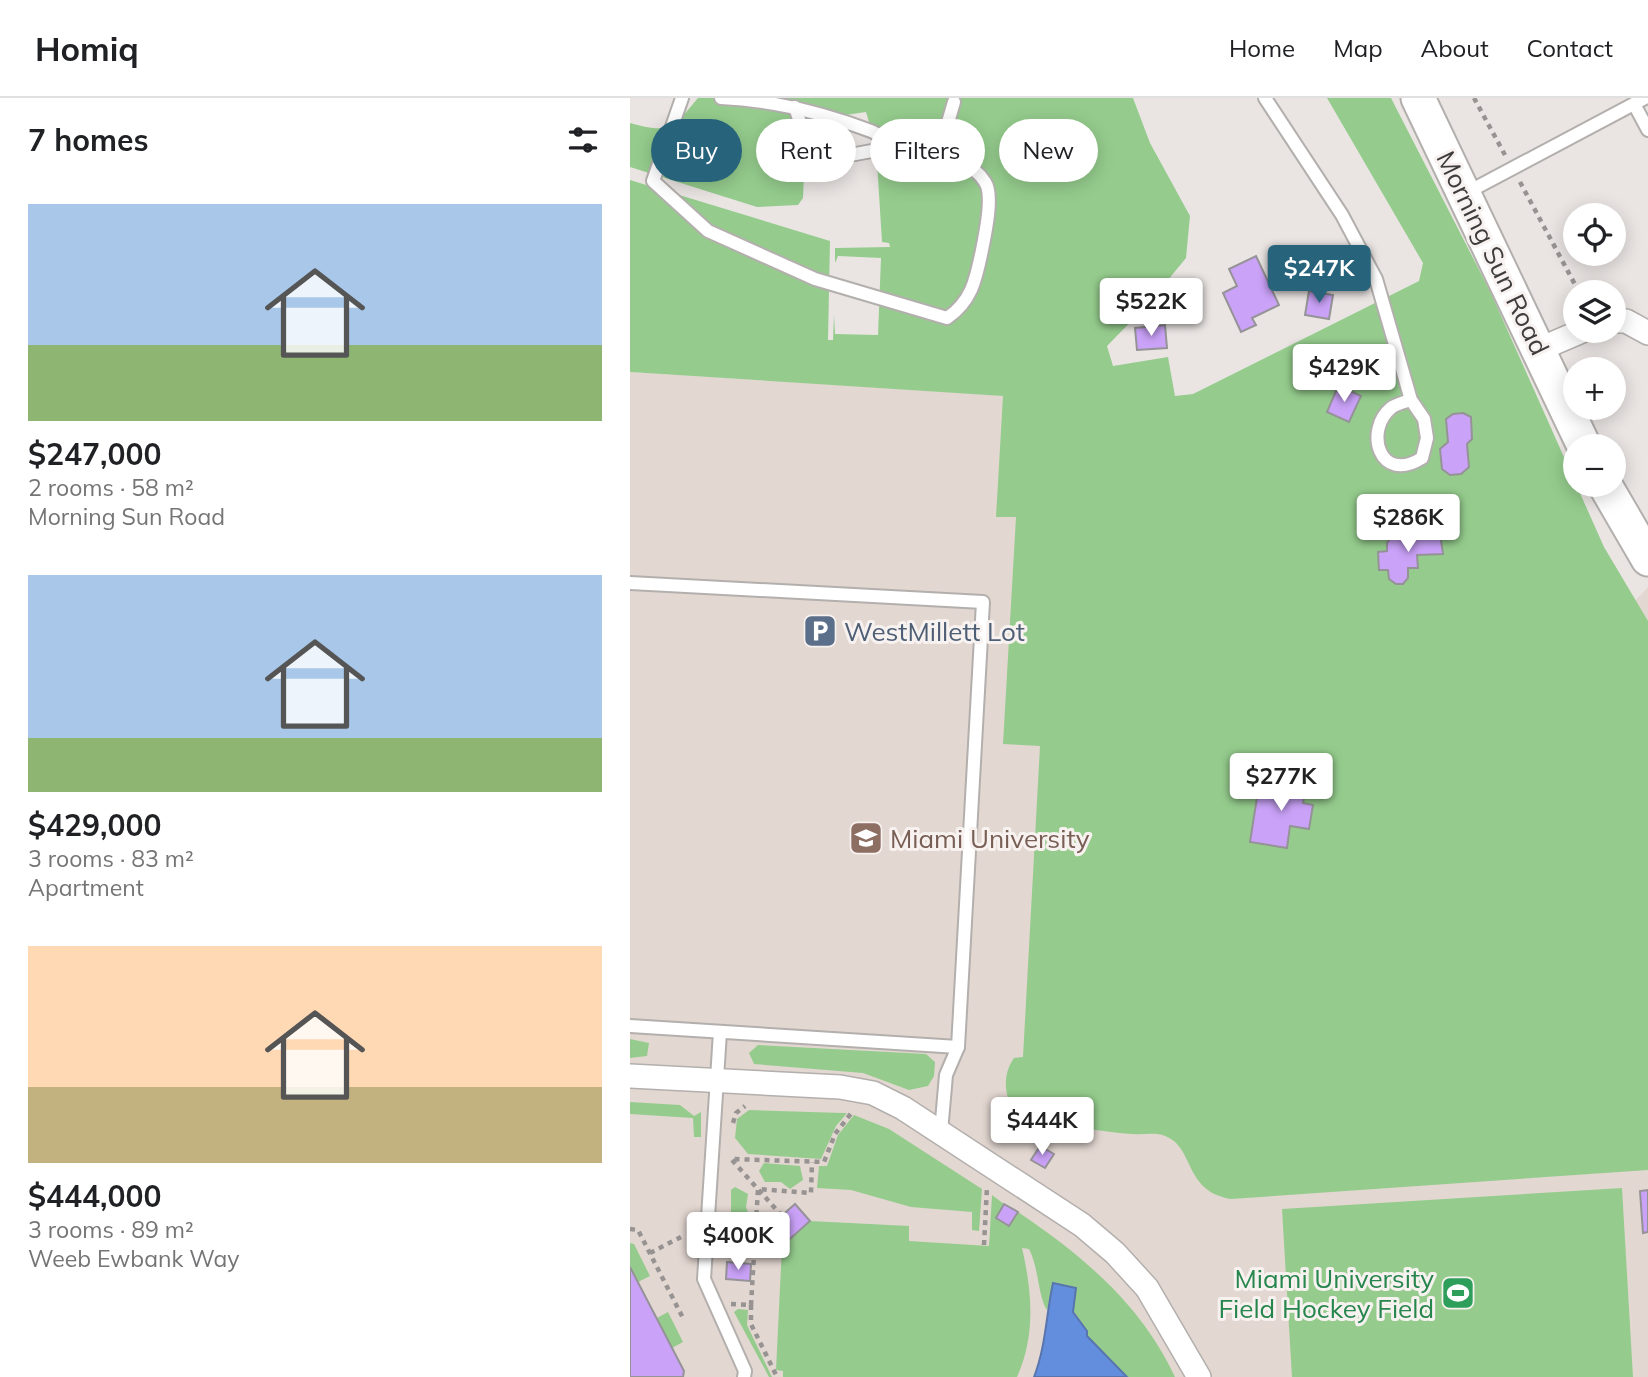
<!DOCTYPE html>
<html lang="en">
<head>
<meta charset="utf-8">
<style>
  :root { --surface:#fff; --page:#f2f2f2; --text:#202124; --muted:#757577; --line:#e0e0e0; --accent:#27637b }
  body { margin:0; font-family:Mulish,sans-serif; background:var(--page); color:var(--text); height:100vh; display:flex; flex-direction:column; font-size:26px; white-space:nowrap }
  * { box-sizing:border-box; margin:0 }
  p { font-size:23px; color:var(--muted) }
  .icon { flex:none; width:38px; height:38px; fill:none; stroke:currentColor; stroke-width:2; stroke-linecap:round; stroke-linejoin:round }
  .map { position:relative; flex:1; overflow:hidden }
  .sheet { display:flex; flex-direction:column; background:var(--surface); width:630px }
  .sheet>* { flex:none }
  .top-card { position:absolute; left:21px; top:21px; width:665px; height:63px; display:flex; gap:14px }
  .fabs { position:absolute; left:933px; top:105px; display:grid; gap:14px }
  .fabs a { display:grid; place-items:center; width:63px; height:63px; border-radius:50%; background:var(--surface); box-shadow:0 4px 18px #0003; font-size:35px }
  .price { position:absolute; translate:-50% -60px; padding:0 16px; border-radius:7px; background:#fff; color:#222; font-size:23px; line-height:46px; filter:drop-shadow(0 2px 4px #0008) }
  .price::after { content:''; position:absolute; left:50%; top:42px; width:21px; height:16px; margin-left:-10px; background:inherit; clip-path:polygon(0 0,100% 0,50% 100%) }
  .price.on { background:var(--accent); color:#fff }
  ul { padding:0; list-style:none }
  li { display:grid; align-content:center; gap:14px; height:371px; padding:0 28px }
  li span { display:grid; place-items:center; height:217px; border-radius:0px; color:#555 }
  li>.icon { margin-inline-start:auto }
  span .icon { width:126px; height:126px; fill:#fffc; stroke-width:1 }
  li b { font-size:30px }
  h2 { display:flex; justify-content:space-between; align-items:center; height:84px; padding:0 28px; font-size:30px }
  .pill { padding:0 24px; border-radius:32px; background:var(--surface); box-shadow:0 4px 18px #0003; font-size:24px; line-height:63px }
  .pill.on { background:var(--accent); color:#fff }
  header { display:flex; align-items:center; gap:42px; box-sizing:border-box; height:98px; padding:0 35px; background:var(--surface); border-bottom:2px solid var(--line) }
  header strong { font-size:33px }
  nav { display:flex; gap:38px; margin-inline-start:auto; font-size:24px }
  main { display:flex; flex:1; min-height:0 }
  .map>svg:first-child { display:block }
  .built { fill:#e3d7d1 }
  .green { fill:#95cc8d }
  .water { fill:#638edd; stroke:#5875ad; stroke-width:2 }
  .building { fill:#caa2f8; stroke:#959397; stroke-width:2 }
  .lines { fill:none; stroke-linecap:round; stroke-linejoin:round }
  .service-casing { stroke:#b3afad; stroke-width:16 }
  .minor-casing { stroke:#b3afad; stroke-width:26 }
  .secondary-casing { stroke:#b3afad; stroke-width:37 }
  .path { stroke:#979392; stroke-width:4.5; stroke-dasharray:5 5; stroke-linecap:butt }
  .service { stroke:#fff; stroke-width:12 }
  .minor { stroke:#fff; stroke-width:23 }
  .secondary { stroke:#fff; stroke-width:33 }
  .labels { text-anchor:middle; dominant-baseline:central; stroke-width:6; stroke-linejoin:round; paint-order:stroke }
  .street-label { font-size:26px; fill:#3e3c3c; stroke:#f7f2f0 }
  .service-label { font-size:26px; fill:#4e5e75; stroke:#f7f2f0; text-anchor:start }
  .education-label { font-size:26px; fill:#785e54; stroke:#f7f2f0; text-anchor:start }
  .leisure-label { font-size:26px; fill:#27864d; stroke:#f7f2f0; text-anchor:end }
</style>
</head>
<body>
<header>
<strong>Homiq</strong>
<nav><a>Home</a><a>Map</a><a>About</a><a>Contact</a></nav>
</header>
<main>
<section class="sheet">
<h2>7 homes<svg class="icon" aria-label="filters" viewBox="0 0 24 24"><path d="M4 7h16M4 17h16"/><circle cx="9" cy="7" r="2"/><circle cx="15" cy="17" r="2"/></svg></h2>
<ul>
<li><span style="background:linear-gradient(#a9c7e8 65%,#8fb573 0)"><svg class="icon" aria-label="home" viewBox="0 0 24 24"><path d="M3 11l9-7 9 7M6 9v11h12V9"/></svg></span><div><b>$247,000</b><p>2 rooms · 58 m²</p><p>Morning Sun Road</p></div></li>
<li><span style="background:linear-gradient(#a9c7e8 75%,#8fb573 0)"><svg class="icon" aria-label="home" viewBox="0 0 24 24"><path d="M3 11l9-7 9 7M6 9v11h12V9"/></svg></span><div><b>$429,000</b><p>3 rooms · 83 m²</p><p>Apartment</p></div></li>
<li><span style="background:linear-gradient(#ffd9b3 65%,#c2b280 0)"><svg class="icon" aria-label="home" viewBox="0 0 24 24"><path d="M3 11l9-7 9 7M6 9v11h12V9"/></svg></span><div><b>$444,000</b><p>3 rooms · 89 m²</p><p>Weeb Ewbank Way</p></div></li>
</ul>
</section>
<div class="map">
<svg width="1018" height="1279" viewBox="0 0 1018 1279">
  <rect width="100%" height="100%" fill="#eae5e3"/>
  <path class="built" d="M0,274l507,32 41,691 470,-508v790h-1018z"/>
  <g class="green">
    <path d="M68,0h435l17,45 40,73 -4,42 -37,45 -42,43 6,20 55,-9 7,39 18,-2 226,-113 4,-18 -96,-165h64l99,193 114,256 44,74v549l-417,29c-48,-8 -36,-52 -66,-63 -9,-4 -22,-1 -32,-2 -25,-1 -101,-12 -119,-27 -6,-5 -7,-12 -8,-19 -1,-11 2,-22 8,-30l9,-1 17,-311 -37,-2 13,-227h-20l7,-121 -373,-24v-192l200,61 -2,99h5l1,-25 1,19 43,1 3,-77 -43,-2 -3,7v-15l55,-1 -1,-4 -7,-1 -6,-96 -10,-34 -54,8 -6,4 -3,74 -5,7 -41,2 -127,-40v-44c40,11 42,6 68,-25z"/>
    <path d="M0,941l19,4 -2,13 -17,2z"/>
    <path d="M128,947l168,9 9,8 -1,14 -6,10 -19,4 -46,-17 -109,-9 -5,-11z"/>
    <path d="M0,1004l50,3 14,11 7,-4v25h-7l-1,-19 -63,-4z"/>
    <path d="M119,1012l94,3h4l-11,13 -15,33 -73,-5 -13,-16 2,-19z"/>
    <path d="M224,1017l35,14 93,60 -3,42 -7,-1v-18l-61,-5 -60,-17 -34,-2 2,-22h8l11,-31z"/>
    <path d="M134,1065l36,3 3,14 -13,9 -9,-7h-16l-6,-11z"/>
    <path d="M105,1089l13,7 -2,13 6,16 -14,12 -7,-3v-42z"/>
    <path d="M992,1090l11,189h-341l-10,-168z"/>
    <path d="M362,1097l12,9 -8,14 13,8 9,-14c65,44 123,92 157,165h-48l-40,-41v-6l-33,-46 -7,26c-9,-13 -8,-42 -18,-61l-7,-1c10,43 14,87 -5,129h-234v-6l-7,-1 6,-124 28,-25 99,5v15l80,5z"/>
    <path d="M0,1145l4,1 16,32 -12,6 -8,-15z"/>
    <path d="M108,1211l10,1 -1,15 25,52h-3l-35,-65z"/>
    <path d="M38,1214l15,30 -11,6 -15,-30z"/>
  </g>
  <path class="water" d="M423,1185l23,5 -3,24 14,19v5l40,41h-93c12,-31 12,-62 19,-94z"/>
  <g class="building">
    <path d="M626,158l23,49 -27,13 4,7 -15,7 -18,-39 14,-7 -8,-17z"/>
    <path d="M679,193l24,4 -4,24 -24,-4z"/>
    <path d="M535,227l2,23 -30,2 -2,-22z"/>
    <path d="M716,291l15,7 -12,26 -22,-10 9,-21z"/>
    <path d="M833,315l8,4 1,22 -5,5 2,23 -8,7 -11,1 -8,-6 -2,-20 8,-7 -2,-23 7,-5z"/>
    <path d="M803,430l7,5 3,21 -26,1 1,13h-10v10l-5,6h-7l-7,-5 -1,-9h-9l-1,-18 9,-1v-8l5,-7 27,2 4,-9z"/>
    <path d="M652,677l25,4 -4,24 10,2 -4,24 -19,-3 -3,22 -37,-6 8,-51 22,3z"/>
    <path d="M410,1048l14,8 -9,14 -14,-8z"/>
    <path d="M1018,1092v42l-5,1 -3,-42z"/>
    <path d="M165,1106l15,17 -28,25 -15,-17z"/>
    <path d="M374,1106l14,8 -9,14 -13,-8z"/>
    <path d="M97,1164l24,2 -1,17 -24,-2z"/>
    <path d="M0,1169l54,104 -1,6h-53z"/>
  </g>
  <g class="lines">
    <defs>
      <g id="service">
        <path d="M52,0l-29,83 55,50 107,48 132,39c25,-17 29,-39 35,-68 3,-15 12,-55 3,-68 -17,-28 -57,-25 -86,-36 -10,-3 -18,-11 -28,-15 -48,-18 -99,-31 -150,-33"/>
        <path d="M635,0l77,117 34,64 35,121 13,19 3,19 -5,20c-43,27 -58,-28 -31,-50 5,-4 14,-6 20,-8"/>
        <path d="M1004,6l14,26"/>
        <path d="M165,9l9,28 10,11"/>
        <path d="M220,57l49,-9"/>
        <path d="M308,58l16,-54"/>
        <path d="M836,95l179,-95"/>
        <path d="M0,485l353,19 -25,445 -12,28 -5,57"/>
        <path d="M0,928l328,21"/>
        <path d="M90,934l-16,247 41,92 -1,6"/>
      </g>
      <g id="minor">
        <path d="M984,223h12l22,12"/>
        <path d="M910,251l42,-18"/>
        <path d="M0,978l210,11 33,6 30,15 179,117 33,28 32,35 52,89"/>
      </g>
      <g id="secondary">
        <path d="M788,0l166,348"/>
        <path d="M975,387l43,74"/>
      </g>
    </defs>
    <use href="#service" class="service-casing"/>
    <use href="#minor" class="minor-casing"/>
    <use href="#secondary" class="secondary-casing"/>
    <g class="path">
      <path d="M844,0l31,57"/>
      <path d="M890,84l59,110"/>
      <path d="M103,1025l3,-10 9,-7"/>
      <path d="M152,1118l-51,-57 93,3 11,-28 18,-23"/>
      <path d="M0,1131l8,1 46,90"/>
      <path d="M94,1143l31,2"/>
      <path d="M354,1147l3,-58"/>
      <path d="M20,1155l31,-16"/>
      <path d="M101,1206l20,1 7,-116 53,4 1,-31"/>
      <path d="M121,1207v19l26,53"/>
    </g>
    <use href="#service" class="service"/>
    <use href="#minor" class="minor"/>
    <use href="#secondary" class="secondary"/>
  </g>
  <defs>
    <symbol id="parking-square" viewBox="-11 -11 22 22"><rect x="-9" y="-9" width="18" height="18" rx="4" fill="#5c6f8a" stroke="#f7f2f0"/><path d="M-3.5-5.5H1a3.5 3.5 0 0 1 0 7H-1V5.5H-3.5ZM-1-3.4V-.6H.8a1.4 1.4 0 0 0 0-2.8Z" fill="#fff"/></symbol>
    <symbol id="university-square" viewBox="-11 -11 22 22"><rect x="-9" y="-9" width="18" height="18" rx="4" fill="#8d6e63" stroke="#f7f2f0"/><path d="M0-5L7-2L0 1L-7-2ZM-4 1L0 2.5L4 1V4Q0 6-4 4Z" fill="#fff"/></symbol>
    <symbol id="stadium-square" viewBox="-11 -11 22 22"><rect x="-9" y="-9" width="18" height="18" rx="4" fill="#2e9e5b" stroke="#f7f2f0"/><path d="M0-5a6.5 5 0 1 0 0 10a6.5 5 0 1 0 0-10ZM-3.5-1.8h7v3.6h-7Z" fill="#fff"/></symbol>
  </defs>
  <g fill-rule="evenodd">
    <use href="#parking-square" x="171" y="514" width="38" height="38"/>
    <use href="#university-square" x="217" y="721" width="38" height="38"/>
    <use href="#stadium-square" x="809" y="1176" width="38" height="38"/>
  </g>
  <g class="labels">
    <g class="street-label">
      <text transform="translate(863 155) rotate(64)">Morning Sun Road</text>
    </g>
    <g class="service-label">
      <text x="214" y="533">WestMillett Lot</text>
    </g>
    <g class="education-label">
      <text x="260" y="740">Miami University</text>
    </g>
    <g class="leisure-label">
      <text x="804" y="1180">Miami University<tspan x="804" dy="30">Field Hockey Field</tspan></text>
    </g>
  </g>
</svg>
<div class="fabs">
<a><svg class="icon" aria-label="locate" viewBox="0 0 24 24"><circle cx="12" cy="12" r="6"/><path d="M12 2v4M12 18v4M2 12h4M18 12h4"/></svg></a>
<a><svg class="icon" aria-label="layers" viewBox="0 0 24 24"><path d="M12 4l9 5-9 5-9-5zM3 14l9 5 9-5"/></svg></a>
<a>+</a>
<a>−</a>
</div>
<b class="price on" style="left:689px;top:207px">$247K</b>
<b class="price" style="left:521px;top:240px">$522K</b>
<b class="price" style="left:714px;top:306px">$429K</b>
<b class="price" style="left:778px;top:456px">$286K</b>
<b class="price" style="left:651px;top:715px">$277K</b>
<b class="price" style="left:412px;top:1059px">$444K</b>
<b class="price" style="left:108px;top:1174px">$400K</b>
<div class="top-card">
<a class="pill on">Buy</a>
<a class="pill">Rent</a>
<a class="pill">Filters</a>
<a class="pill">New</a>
</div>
</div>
</main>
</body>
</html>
